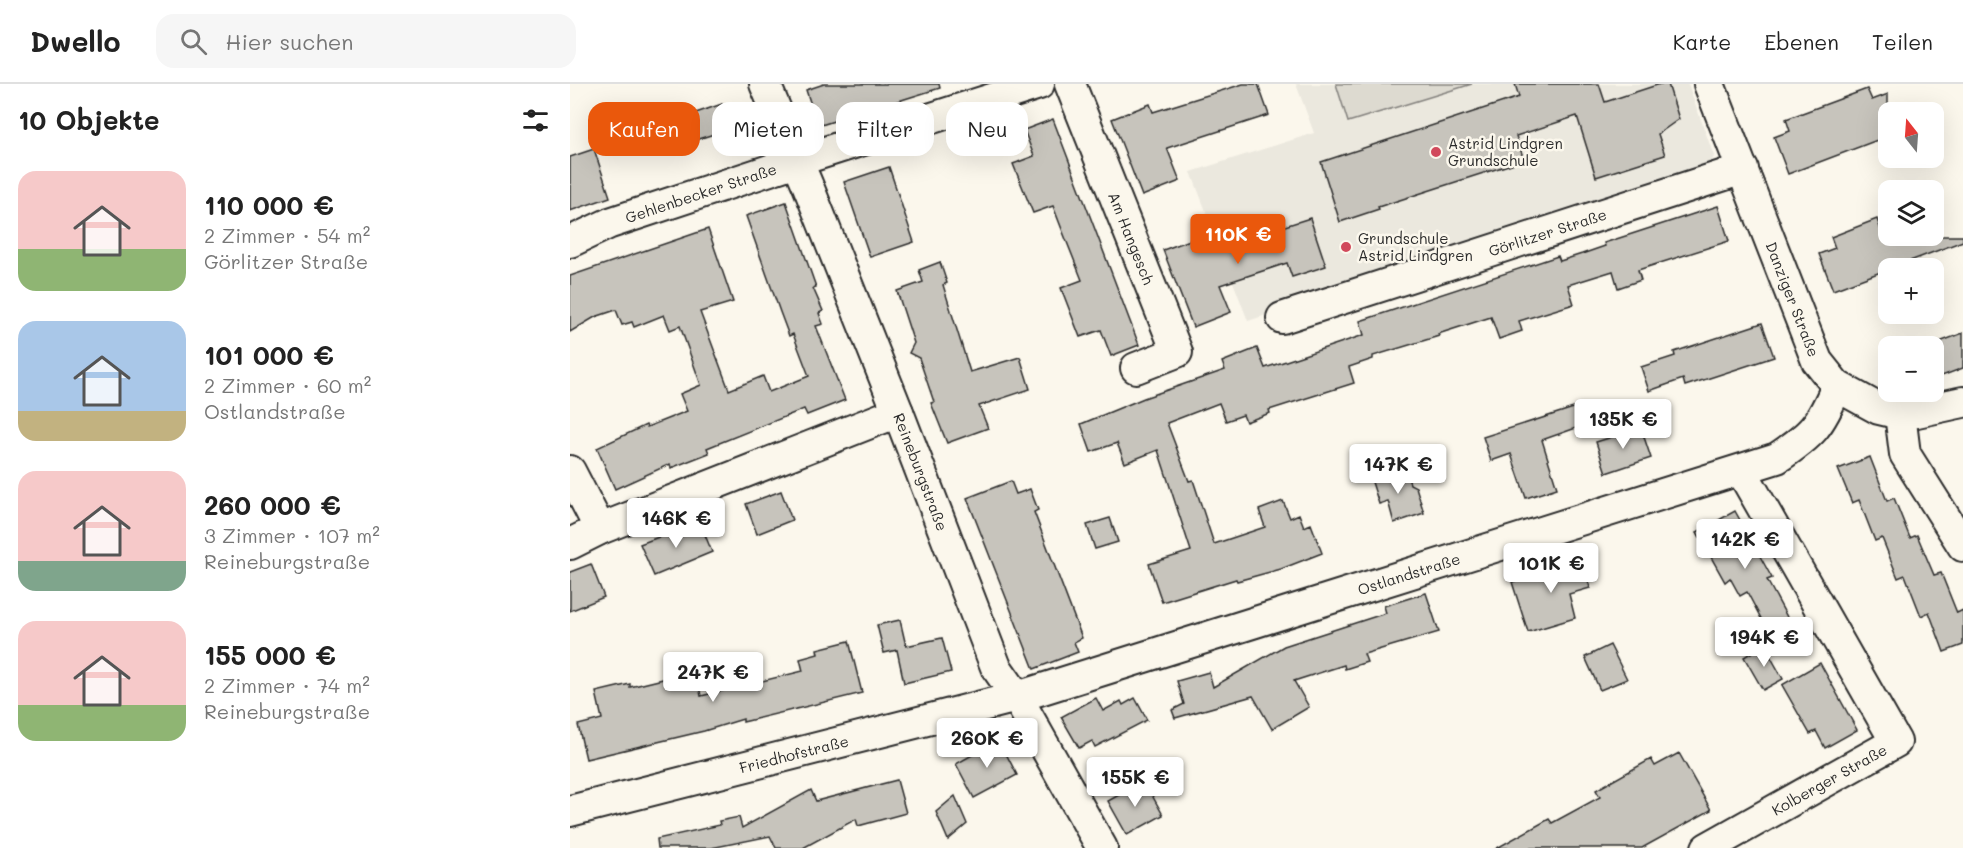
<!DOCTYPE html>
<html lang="de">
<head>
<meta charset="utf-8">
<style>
  :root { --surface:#fff; --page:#f6f6f6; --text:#222; --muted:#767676; --line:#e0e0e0; --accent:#ea580c }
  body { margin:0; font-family:Mali,sans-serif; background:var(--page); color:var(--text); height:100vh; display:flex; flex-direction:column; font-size:22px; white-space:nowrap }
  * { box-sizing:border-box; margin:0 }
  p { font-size:20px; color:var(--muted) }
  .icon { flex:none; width:33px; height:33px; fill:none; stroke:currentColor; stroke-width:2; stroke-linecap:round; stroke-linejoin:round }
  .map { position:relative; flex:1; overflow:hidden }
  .details { display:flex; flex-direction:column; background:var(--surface); width:570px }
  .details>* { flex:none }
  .top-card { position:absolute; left:18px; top:18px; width:570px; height:54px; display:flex; gap:12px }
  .needle { width:39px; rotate:343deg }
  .fabs { position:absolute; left:1308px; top:18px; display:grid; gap:12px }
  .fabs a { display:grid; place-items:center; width:66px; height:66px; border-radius:12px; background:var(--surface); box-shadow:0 6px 24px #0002; font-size:30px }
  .price { position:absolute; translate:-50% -51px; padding:0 14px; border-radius:6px; background:#fff; color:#222; font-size:20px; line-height:39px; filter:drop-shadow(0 2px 3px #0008) }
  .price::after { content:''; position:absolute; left:50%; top:36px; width:18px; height:14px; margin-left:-9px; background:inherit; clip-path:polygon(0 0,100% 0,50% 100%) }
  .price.active { background:var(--accent); color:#fff }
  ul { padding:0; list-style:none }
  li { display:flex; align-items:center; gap:18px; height:150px; padding:0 18px }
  li span { display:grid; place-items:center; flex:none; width:168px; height:120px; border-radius:18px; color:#555 }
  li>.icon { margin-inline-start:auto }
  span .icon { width:72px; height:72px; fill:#fffc; stroke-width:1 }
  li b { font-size:26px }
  h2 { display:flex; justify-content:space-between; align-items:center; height:72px; padding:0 18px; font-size:26px }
  .tag { padding:0 21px; border-radius:18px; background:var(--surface); box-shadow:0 6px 24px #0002; font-size:21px; line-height:54px }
  .tag.active { background:var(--accent); color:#fff }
  header { display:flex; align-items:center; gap:36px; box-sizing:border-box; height:84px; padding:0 30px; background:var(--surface); border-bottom:2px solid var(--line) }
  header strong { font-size:28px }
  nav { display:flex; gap:33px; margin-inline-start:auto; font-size:21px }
  .search { width:420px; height:54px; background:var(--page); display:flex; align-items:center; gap:15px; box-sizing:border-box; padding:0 21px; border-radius:18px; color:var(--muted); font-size:22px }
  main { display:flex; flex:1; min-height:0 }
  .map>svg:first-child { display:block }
  .built { fill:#ebe8de }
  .green { fill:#dddad0; stroke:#84827e; stroke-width:1.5 }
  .building { fill:#c7c4bc; stroke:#2b2b2b; stroke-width:1.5 }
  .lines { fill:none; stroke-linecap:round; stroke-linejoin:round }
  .minor-casing { stroke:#2b2b2b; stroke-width:34 }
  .minor { stroke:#fbf7ec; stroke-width:30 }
  .poi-dot { fill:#d1495b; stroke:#fbf7ec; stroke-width:2 }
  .labels { text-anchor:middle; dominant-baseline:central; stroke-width:5; stroke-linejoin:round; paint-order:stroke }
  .poi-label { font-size:15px; fill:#2b2b2b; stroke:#fbf7ec; text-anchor:start }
  .street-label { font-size:15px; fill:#2b2b2b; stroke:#fbf7ec }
</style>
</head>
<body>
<header>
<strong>Dwello</strong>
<div class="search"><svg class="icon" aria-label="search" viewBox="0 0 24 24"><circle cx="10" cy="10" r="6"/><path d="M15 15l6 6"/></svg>Hier suchen</div>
<nav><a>Karte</a><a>Ebenen</a><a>Teilen</a></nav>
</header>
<main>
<section class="details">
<h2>10 Objekte<svg class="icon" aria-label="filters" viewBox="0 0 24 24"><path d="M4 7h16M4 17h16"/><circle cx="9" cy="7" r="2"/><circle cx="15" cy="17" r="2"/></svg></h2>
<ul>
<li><span style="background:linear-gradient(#f6c9c9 65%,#8fb573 0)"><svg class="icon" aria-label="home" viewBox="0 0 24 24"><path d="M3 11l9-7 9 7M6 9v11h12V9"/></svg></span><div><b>110 000 €</b><p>2 Zimmer · 54 m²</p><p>Görlitzer Straße</p></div></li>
<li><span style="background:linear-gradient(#a9c7e8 75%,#c2b280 0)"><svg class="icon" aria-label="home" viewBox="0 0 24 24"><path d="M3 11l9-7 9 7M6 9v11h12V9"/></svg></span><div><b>101 000 €</b><p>2 Zimmer · 60 m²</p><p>Ostlandstraße</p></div></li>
<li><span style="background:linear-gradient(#f6c9c9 75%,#7fa58c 0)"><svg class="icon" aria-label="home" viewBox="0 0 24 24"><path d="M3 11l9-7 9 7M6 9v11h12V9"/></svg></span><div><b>260 000 €</b><p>3 Zimmer · 107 m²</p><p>Reineburgstraße</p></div></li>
<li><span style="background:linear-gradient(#f6c9c9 70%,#8fb573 0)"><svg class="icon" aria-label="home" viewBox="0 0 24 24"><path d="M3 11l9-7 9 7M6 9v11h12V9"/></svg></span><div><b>155 000 €</b><p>2 Zimmer · 74 m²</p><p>Reineburgstraße</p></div></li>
</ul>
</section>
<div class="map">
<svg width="1393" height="764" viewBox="0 0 1393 764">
  <rect width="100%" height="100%" fill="#fbf7ec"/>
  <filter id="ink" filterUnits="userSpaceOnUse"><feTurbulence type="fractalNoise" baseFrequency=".0167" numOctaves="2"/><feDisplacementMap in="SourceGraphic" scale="12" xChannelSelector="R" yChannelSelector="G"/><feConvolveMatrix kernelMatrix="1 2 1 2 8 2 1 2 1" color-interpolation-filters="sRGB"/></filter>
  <g filter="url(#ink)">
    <path class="built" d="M726,0h392l26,72 -5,12 -461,153 -57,-149 123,-39z"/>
    <path class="green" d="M766,0h136l-124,38z"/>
    <g class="building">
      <path d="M254,0h115l1,4 -122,38 -12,-36z"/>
      <path d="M673,0h15l11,31 -102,33 13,33 -38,15 -30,-77 38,-15 3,8z"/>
      <path d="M945,0h84l6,18 55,-18h8l11,35 -21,15 7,21 -69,22 -19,-61 -61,20 8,24 -146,47 1,2 -39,13 -19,-60 198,-65z"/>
      <path d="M1297,5l5,11 16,-6v42l-100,38 -14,-37 16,-6 -4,-12z"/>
      <path d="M152,20l8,25 -35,11 -8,-24z"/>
      <path d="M483,35l86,226 -28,11 -10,-26 -21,7 -19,-49 21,-8 -19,-48 -10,-26 -20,7 -20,-49 21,-8 -10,-26z"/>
      <path d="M24,65l16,48 -40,14v-54z"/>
      <path d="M319,83l25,75 -44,15 -26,-75z"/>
      <path d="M216,118l30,85 -3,1 10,23 -4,2 4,11 -7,2 29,74 -38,15 -3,-6 -97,39 2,5 -38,15 -1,-4 -55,25 -18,-41 49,-23 1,2 40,-16 -7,-17 21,-9 -21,-59 -10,4 -6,-15 -30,12 -2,-5 -10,3 -6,-15 -21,7 -25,15v-56l138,-47 25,73 -33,10 29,78 34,-14 6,16 40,-16 -16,-42 -4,2 -9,-24 -34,-96z"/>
      <path d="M1148,122l11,35 -91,29 3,10 -23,8 -5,-17 -45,14 6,19 -55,17 3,10 -23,8 -8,-22 -53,17 1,2 -66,20v3l-24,8 5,16 -85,27 1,3 -24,9 -3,-7 -17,6 -7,-18 -52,20 22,58 4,-1 21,64 51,-17 -6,-17 24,-9 7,17 9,-4 5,13 7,-3 11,29 -41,16 -44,12 -1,-2 -74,23 -13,-38 42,-13 -33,-101 -33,13 -8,-20 -26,9 -10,-28 63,-26 81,-28 -3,-8 35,-14 8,20 99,-33 -4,-14 198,-65 2,5 22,-7 23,-8 -1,-3z"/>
      <path d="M740,134l16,48 -34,11 -5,-14 -67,22 11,27 -38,15 -30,-77 38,-14 6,15z"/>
      <path d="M1307,135l4,11 7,-2v8h75v5l-130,49 -14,-36 16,-6 -4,-11z"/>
      <path d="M370,178l7,21 -4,2 27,87 50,-15 10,32 -51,17 9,22 -41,15 -16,-40 3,-1 -15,-44 -10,-5 5,-10 -17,-52 26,-9 -4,-12z"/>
      <path d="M1192,239l12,34 -89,29 -2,-7 -34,12 -8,-24 34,-11 -1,-4z"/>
      <path d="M1393,249v35l-29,11v-35z"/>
      <path d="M1016,320l7,18 -51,18 15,48 -31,10 -15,-44 -20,7 -8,-24z"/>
      <path d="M1071,344l10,30 -45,15 -10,-31z"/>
      <path d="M1300,373l17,44 7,-3 16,40 7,-3 17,40 7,-2 16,40 6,-3v35l-19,7 -15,-40 -8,4 -16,-41 -7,3 -16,-40 -7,3 -16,-41 -7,3 -14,-34z"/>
      <path d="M835,384l5,16 6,3 8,26 -30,10 -6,-22 -9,3 -8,-25z"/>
      <path d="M441,397l5,13 14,-5 8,21 -4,2 48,126 -8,4 4,10 -44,17 -67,-171z"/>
      <path d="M211,407l11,29 -35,14 -11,-30z"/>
      <path d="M1165,427l37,67 -5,2 27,50 -21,11 -26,-49 -7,4 -10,-18 -5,4 -28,-50z"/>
      <path d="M540,434l8,24 -23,7 -8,-24z"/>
      <path d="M131,441l11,27 -58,24 -14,-32 32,-12 1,2z"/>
      <path d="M1012,471l8,33 -21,6 6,24 -47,14 -16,-50 48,-15 -1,-5z"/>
      <path d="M21,480l13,33 -34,14v-39z"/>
      <path d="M856,509l13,39 -75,22 3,8 -22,7 -1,-4 -50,16 15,26 -37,22 -19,-33 -78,22 -3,-8 12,-6 -7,-23 32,-9 4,15 71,-41 102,-33 -2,-7z"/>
      <path d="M330,536l6,26 36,-8 9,34 -47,11 -7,-33 -13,3 -7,-28z"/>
      <path d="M279,557l13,52 -119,29v-3l-39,12 -118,28 -8,-34 24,-6 -6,-27 34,-8v3l66,-16 5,25 102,-25 -3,-12 18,-5 -1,-5z"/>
      <path d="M1040,561l17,34 -27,11 -15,-33z"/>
      <path d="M1194,561l19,34 -20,11 -19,-33z"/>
      <path d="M1250,579l37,67 -32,18 -9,-17 -6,3 -28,-49z"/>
      <path d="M526,614l7,13 18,-10 2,4 12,-7 12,22 -52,27 -3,-6 -13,7 -18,-31z"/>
      <path d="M429,656l18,35 -43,23 -18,-34z"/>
      <path d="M1109,669l32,57 -69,38h-145l52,-29 3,4 48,-26 -4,-7 55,-31 4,7z"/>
      <path d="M327,696l9,33 -48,13 -2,-7 -53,29h-27l-6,-12 -59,12h-53l-1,-9 63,-14 -1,-4 20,-4 3,11 69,-38 5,11z"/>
      <path d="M574,697l19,34 -36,20 -19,-34z"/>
      <path d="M385,712l12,28 -19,16 -12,-28z"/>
    </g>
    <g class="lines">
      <defs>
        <g id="minor">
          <path id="s1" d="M195,0l43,102 90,226 98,255 21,30 85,151"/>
          <path id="s2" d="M500,0l107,268 -41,16"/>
          <path id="s3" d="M1139,0l108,277 20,25 42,23 21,5 17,-2 46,-10"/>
          <path id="s4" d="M0,158l40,-19 187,-62 242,-77"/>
          <path id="s5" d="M712,234l461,-149"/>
          <path d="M1330,330l5,40 58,92"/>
          <path d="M0,387l30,58"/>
          <path d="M0,460l30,-15 298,-117"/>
          <path id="s6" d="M0,727l447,-114 760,-239c36,-24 43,-32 60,-72"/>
          <path id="s7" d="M1137,764l189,-106 -155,-272"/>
        </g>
      </defs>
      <use href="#minor" class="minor-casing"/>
      <use href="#minor" class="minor"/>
    </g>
  </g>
  <g class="poi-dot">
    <circle cx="866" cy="68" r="6"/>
    <circle cx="776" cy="163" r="6"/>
  </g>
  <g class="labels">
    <g class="poi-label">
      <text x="878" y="59">Astrid Lindgren<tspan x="878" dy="17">Grundschule</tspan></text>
      <text x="788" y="154">Grundschule<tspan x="788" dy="17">Astrid Lindgren</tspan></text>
    </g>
    <g class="street-label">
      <text stroke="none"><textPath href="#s4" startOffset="140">Gehlenbecker Straße</textPath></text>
      <text stroke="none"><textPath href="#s5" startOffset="279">Görlitzer Straße</textPath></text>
      <text stroke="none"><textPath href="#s2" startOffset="166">Am Hangesch</textPath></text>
      <text stroke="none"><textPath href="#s3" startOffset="231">Danziger Straße</textPath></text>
      <text stroke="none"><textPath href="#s1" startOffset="418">Reineburgstraße</textPath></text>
      <text stroke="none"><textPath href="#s6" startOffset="872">Ostlandstraße</textPath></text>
      <text stroke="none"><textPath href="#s6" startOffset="231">Friedhofstraße</textPath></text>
      <text stroke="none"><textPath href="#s7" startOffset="140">Kolberger Straße</textPath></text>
    </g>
  </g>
</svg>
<div class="fabs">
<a><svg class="needle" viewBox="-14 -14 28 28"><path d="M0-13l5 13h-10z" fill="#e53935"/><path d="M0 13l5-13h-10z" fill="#767676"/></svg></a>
<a><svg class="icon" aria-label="layers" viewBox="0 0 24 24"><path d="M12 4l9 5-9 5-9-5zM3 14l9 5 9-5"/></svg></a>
<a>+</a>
<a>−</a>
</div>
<b class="price active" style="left:668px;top:181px">110K €</b>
<b class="price" style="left:1053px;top:366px">135K €</b>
<b class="price" style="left:828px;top:411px">147K €</b>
<b class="price" style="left:106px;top:465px">146K €</b>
<b class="price" style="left:1175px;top:486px">142K €</b>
<b class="price" style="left:981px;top:510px">101K €</b>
<b class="price" style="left:1194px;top:584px">194K €</b>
<b class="price" style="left:143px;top:619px">247K €</b>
<b class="price" style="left:417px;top:685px">260K €</b>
<b class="price" style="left:565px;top:724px">155K €</b>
<div class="top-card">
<a class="tag active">Kaufen</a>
<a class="tag">Mieten</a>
<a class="tag">Filter</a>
<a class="tag">Neu</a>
</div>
</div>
</main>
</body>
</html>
